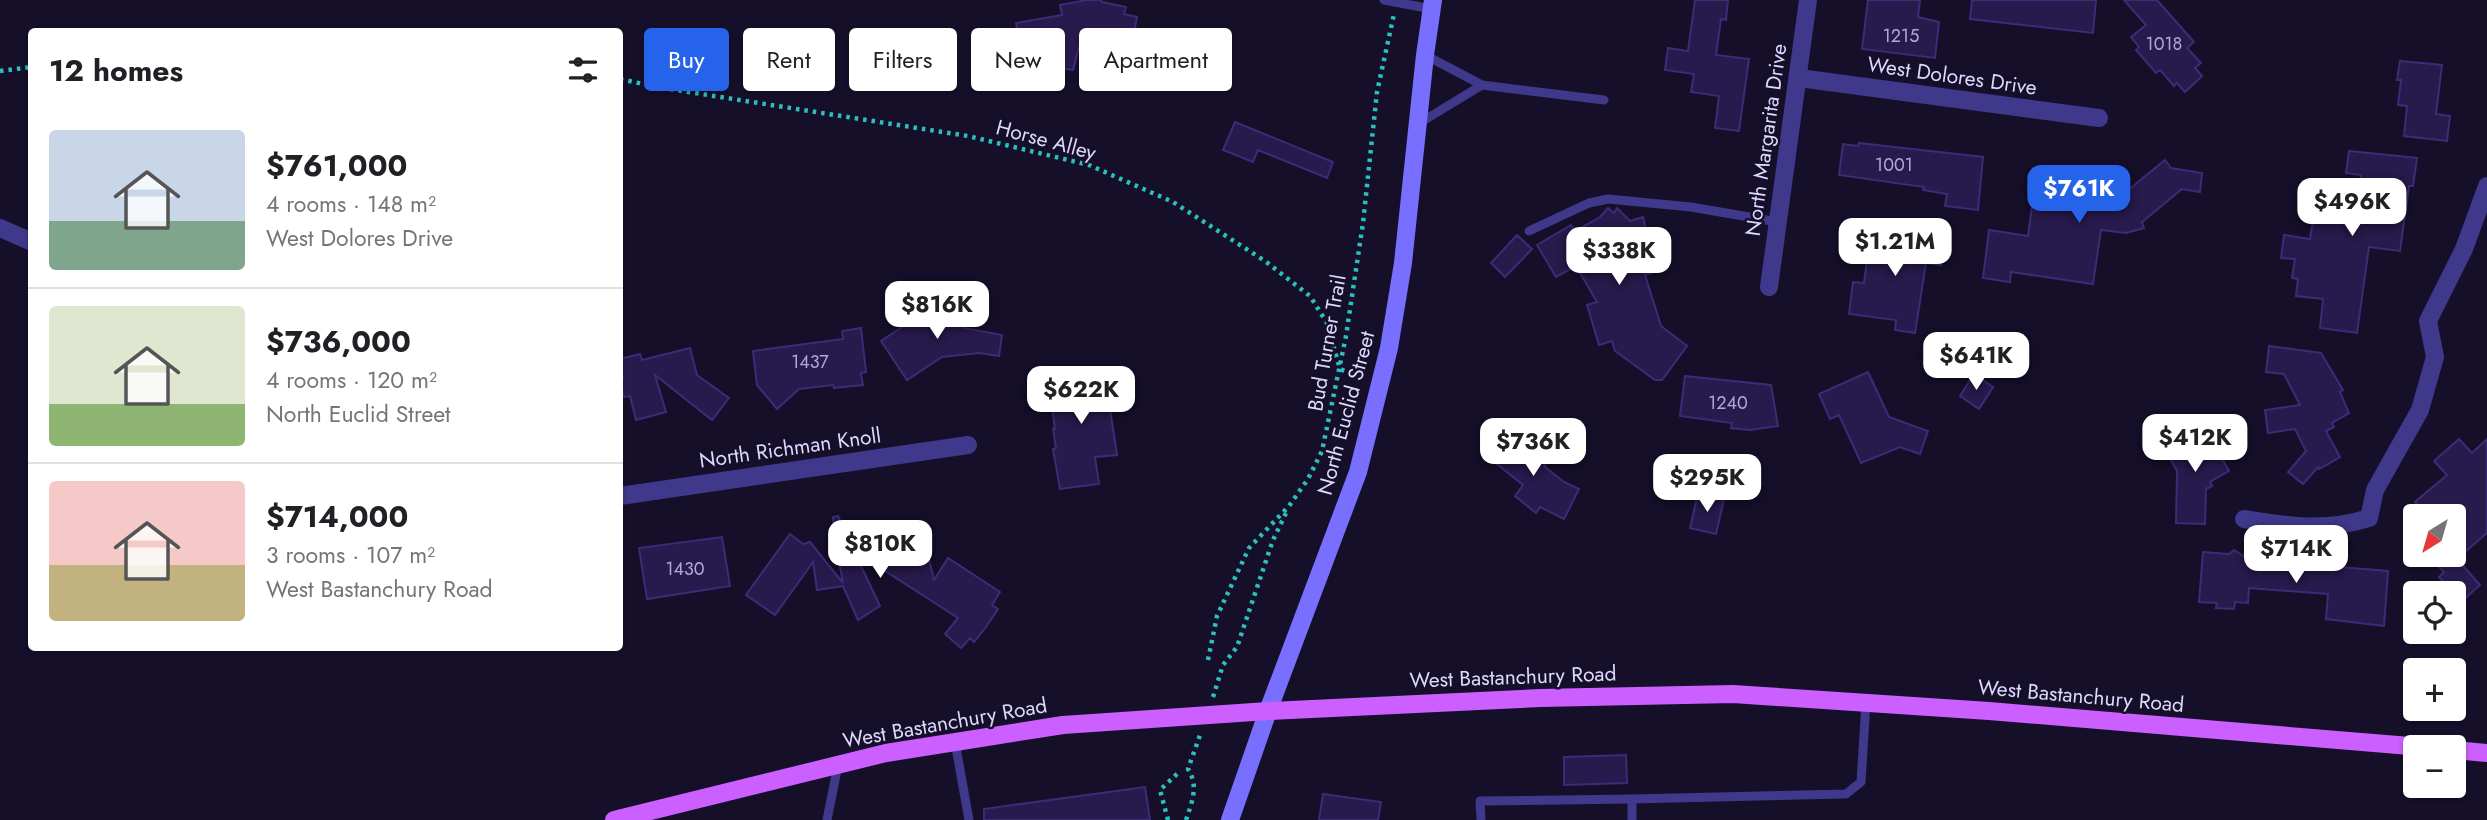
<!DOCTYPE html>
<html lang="en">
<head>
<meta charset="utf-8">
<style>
  :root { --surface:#fff; --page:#f2f2f2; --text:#202124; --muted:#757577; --line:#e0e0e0; --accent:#2563eb }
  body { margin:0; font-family:Jost,sans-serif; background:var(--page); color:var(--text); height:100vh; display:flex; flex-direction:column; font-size:26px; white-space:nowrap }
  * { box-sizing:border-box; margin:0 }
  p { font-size:23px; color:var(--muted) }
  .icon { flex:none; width:38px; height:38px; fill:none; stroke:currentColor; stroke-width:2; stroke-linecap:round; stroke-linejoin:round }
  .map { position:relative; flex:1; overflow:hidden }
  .sheet { position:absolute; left:28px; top:28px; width:595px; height:623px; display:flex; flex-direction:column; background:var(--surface); border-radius:7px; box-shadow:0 2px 5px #0004 }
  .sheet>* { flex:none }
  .top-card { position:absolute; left:644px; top:28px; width:665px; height:63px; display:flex; gap:14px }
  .needle { width:46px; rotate:217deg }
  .tools { position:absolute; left:2403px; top:504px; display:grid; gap:14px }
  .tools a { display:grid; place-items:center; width:63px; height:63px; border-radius:7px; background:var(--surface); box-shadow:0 2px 5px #0004; font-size:35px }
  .price { position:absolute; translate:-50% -60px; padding:0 16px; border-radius:14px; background:#fff; color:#222; font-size:23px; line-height:46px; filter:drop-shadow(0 2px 4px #0008) }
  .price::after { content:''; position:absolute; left:50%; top:42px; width:21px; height:16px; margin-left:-10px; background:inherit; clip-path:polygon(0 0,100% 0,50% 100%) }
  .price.current { background:var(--accent); color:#fff }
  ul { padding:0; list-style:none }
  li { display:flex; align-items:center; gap:21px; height:175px; padding:0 21px }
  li+li { border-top:2px solid var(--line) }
  li span { display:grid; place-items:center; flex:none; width:196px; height:140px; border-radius:7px; color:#555 }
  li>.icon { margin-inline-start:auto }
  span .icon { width:84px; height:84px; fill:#fffc; stroke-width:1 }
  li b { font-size:30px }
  h2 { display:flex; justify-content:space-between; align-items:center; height:84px; padding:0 21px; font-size:30px }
  .chip { padding:0 24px; border-radius:7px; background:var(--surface); box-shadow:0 2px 5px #0004; font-size:24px; line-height:63px }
  .chip.current { background:var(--accent); color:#fff }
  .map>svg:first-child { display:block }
  .building { fill:#271a4c; stroke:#3e2b78; stroke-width:2 }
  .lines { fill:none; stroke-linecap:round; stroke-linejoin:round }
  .path { stroke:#2bc0be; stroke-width:4.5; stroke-dasharray:3.5 5; stroke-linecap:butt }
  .lane { stroke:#3f388b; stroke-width:9 }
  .street { stroke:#3f388b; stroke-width:18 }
  .secondary { stroke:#796fff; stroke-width:18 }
  .primary { stroke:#cb5fff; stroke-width:18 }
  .labels { text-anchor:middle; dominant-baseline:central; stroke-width:5; stroke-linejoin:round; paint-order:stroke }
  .number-label { font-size:18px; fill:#b0a8d2 }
  .street-label { font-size:21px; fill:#ded8ff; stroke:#150f2a }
</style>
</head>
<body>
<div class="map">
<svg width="2487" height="820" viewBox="0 0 2487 820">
  <rect width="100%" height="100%" fill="#150f2a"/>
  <g class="building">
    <path d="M1087,0h14l1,2 24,5 -2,7 13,3 -6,32 -23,-3 -29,1 -6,23 -28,-4 -1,-8 -22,4 -6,-39 46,-8 -2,-10z"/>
    <path d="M1695,0h33l-2,20 -5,-1 -5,36 33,4 -10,72 -24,-3 4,-32 -28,-4 3,-18 -29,-4 3,-22 20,3z"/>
    <path d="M1868,0h52l-2,17 21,5 -4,36 -73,-9z"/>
    <path d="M1972,0h124l-3,33 -123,-14z"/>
    <path d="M2124,0h33l37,42 -7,6 14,15 -6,5 7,8 -17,16 -8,-9 -3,3 -14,-16 -4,3 -20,-23 3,-3 -8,-10 15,-12z"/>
    <path d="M2400,61l42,4 -6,49 14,2 -3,25 -43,-5 3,-30 -9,-1 3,-25h-4z"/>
    <path d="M1235,122l98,40 -6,16 -69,-28 -5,12 -30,-12z"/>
    <path d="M1859,143l124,14 -5,53 -33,-4 2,-12 -24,-4 1,-3 -85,-12 4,-31 15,2z"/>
    <path d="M2349,151l68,7 -4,28h-4l-9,65 -31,-4 -12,86 -37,-5 3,-29 -27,-3 2,-17 -6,-1 3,-19 -14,-1 3,-23 26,4 4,-27h5l2,-7 35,5 5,-35 -15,-2z"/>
    <path d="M2165,160l6,8 31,5 -2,19 -18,-3 -40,33 2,6 -18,5 -25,-3 -8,54 -82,-12 -1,10 -27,-4 6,-48 39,6 8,-59 38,4 -1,7 34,4 1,-8 24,3z"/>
    <path d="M1608,208l6,5 3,-5 13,13 13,-4 6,25 19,17 -11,12 -12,4 16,51 26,20 -25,34h-7l-40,-29 -3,-10 -13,4 -12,-40 10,-3 -21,-36 -20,11 -19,-32 34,-20 3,4 2,-1 1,2 23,-13z"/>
    <path d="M1871,230l73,9 -3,26 -15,-2 -11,70 -20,-3 1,-10 -47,-6 4,-32 11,1z"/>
    <path d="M1517,235l15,14 -27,28 -14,-14z"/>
    <path d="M946,307l1,7 14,-3 3,17 38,7 -3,21 -20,-3 -37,4 -35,23 -26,-39 47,-31z"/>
    <path d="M861,328l5,44 -5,1 2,12 -29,3 -1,-3 -34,4 -22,20 -20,-24 -4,-34 90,-12 -1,-8z"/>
    <path d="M2269,346l52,7 22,37 -3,2 9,21 -17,10 2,4 -8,4 14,26 -21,12 -1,-2 -15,17 -15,-12 18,-21 -11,-22 -27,4 -3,-23 35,-5 -16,-31 -18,-2z"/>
    <path d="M690,348l7,27 32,23 -17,22 -57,-45 11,37 -30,8 -6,-24 -6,1 -4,-18 3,-1 -3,-19 20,-5 2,6z"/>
    <path d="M1107,368l3,20 -3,1 10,66 -22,2 4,27 -39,5 -7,-40 3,-1 -3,-19h2l-7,-53z"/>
    <path d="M1868,372l21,45 39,14 -8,23 -20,-7 -39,16 -22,-48 -9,4 -11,-25z"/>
    <path d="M1974,374l19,13 -14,22 -19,-13z"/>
    <path d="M1685,376l86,9 7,41 -28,4 -19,-2 1,-5 -52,-7z"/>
    <path d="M2205,428l24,43 -19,11 2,4 -6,3 -1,35 -29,-1 1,-52 -13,-23 28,-16 2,3z"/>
    <path d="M1505,432l42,30 -3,4 20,16 15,7 -15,30 -24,-12 -4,6 -21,-17 8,-11 -36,-29z"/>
    <path d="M2459,439l13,14 15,-14v94l-30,26 23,26 -19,17 -22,-25 5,-5 -15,-17h25v-39h-37l2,-9 -4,-5 32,-27 -13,-14z"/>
    <path d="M1698,493l26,6 -8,35 -26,-6z"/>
    <path d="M838,516l9,21 26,-4 2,17 49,-12 10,42 14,-22 52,34 -8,13 6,4 -12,18 -12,15 -4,-4 -9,10 -16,-14 13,-16 -104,-67 26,55 -22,14 -15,-34 -26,4 -4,-28 -38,53 -29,-20 44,-61 13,10 7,-2 33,41 -8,-45 -2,-21z"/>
    <path d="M722,537l8,49 -83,13 -8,-51z"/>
    <path d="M2234,550l16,10 138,11 -4,55 -58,-7 2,-25 -79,-6 -1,15 -13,-1 -1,7 -18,-1 1,-5 -18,-1 4,-50 26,2z"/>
    <path d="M1626,755l1,28 -63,2v-28z"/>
    <path d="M1145,787l5,33h-166v-11z"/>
    <path d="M1323,794l58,8 -3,18h-59z"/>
  </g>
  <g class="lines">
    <g class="path">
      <path d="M0,71l32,-4"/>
      <path d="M620,79l37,8 311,49 121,29 84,37 92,59 45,35 17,27 13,46 23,10"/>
      <path d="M1208,660l9,-44 32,-68 40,-42 19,-27 14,-28 24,-115 17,-113 14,-131 17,-78"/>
      <path d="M1213,697l10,-32 14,-18 36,-107 14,-29"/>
      <path d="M1168,820l-8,-30 18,-17"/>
      <path d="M1186,820c6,-18 13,-34 2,-51l12,-34"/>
    </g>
    <g class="lane">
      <path d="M1384,0l48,9"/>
      <path d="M1425,55l57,30 122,15"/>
      <path d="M1418,124l64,-39"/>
      <path d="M1529,231l60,-28 19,-4 83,8 87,15"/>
      <path d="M955,742l14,78"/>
      <path d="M827,820l11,-55"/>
      <path d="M1481,820l-1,-19 152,-2"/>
      <path d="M1632,820v-21l214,-5 15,-12 5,-79"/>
    </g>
    <g class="street">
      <path d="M1799,78l300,40"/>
      <path d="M0,228l32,14"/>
      <path d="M1769,287l39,-287"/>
      <path d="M620,496l348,-51"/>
      <path d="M2244,519c45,7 81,13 125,-1l6,-28 45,-80 15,-53 -7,-36 36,-72 23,-63"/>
    </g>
    <path class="secondary" d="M1230,820l38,-109 90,-239 31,-124 14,-85 22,-208 8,-55"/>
    <g class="primary">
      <path d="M2454,750l33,3"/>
      <path d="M614,820l272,-67 177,-28 205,-14 272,-13 193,-4 256,17 433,36"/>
    </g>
  </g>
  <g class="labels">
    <g class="number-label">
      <text x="1901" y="36">1215</text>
      <text x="2164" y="44">1018</text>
      <text x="1894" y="165">1001</text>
      <text x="810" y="362">1437</text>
      <text x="1728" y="403">1240</text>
      <text x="685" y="569">1430</text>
    </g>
    <g class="street-label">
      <text transform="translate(1952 76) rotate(8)">West Dolores Drive</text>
      <text transform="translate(1046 140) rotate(15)">Horse Alley</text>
      <text transform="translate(1766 140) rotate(-82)">North Margarita Drive</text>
      <text transform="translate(1327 343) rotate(-80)">Bud Turner Trail</text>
      <text transform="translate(1346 413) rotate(-75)">North Euclid Street</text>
      <text transform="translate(790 448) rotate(-8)">North Richman Knoll</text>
      <text transform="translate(1513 677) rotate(-2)">West Bastanchury Road</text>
      <text transform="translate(2081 696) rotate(5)">West Bastanchury Road</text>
      <text transform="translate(945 723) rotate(-10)">West Bastanchury Road</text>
    </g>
  </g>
</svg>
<div class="tools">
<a><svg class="needle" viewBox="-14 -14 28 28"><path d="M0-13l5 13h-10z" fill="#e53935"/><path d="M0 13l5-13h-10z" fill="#757577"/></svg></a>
<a><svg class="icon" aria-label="locate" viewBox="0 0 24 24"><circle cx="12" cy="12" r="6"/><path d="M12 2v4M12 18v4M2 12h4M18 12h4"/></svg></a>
<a>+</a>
<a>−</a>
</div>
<b class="price current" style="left:2079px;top:225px">$761K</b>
<b class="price" style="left:2352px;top:238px">$496K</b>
<b class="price" style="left:1895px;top:278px">$1.21M</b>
<b class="price" style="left:1619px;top:287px">$338K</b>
<b class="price" style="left:937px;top:341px">$816K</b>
<b class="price" style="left:1976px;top:392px">$641K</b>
<b class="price" style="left:1081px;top:426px">$622K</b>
<b class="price" style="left:2195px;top:474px">$412K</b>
<b class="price" style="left:1533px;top:478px">$736K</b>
<b class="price" style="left:1707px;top:514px">$295K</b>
<b class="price" style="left:880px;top:580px">$810K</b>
<b class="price" style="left:2296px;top:585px">$714K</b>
<div class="top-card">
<a class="chip current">Buy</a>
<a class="chip">Rent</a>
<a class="chip">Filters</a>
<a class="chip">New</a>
<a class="chip">Apartment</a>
</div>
<section class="sheet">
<h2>12 homes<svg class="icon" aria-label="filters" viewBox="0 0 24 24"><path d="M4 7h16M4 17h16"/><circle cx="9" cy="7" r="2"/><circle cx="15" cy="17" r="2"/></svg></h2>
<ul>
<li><span style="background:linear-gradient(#c9d6e8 65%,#7fa58c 0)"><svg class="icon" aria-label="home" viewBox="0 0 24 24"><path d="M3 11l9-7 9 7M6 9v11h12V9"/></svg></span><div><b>$761,000</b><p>4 rooms · 148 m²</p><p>West Dolores Drive</p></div></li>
<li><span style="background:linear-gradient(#dfe7d0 70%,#8fb573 0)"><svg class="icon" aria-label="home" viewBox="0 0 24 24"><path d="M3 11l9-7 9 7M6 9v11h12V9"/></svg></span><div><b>$736,000</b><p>4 rooms · 120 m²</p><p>North Euclid Street</p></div></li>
<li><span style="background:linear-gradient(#f6c9c9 60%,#c2b280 0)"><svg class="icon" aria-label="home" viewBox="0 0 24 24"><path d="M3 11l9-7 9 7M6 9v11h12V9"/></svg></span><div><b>$714,000</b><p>3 rooms · 107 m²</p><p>West Bastanchury Road</p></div></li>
</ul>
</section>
</div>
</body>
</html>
